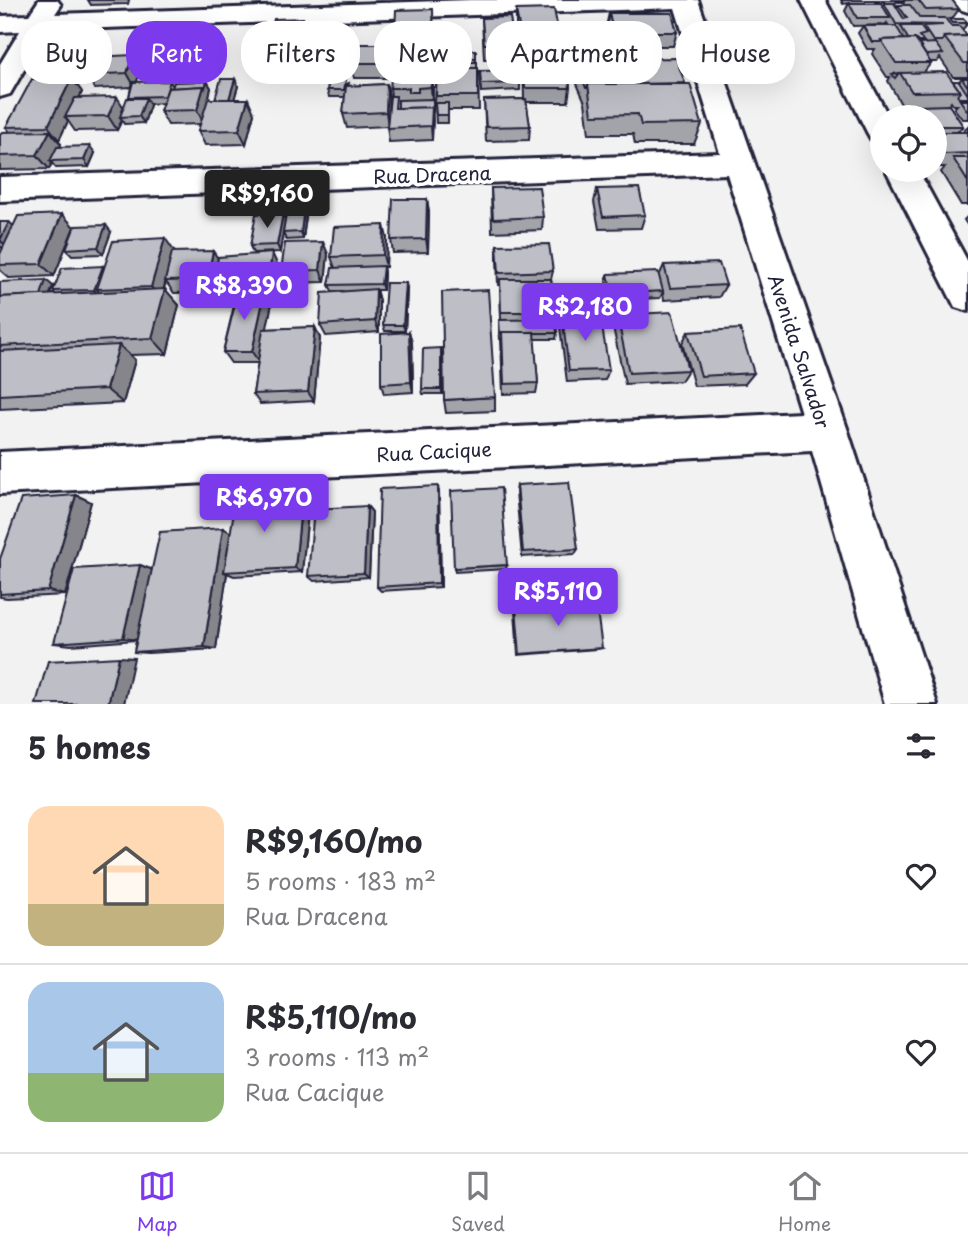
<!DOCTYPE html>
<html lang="en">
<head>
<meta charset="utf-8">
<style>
  :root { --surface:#fff; --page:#f2f2f3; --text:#2b2b33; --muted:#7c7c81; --line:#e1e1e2; --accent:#7c3aed }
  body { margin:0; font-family:"Playpen Sans",sans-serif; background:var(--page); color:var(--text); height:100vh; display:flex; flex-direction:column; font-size:26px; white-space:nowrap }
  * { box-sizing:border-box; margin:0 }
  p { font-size:23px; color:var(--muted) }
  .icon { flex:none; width:38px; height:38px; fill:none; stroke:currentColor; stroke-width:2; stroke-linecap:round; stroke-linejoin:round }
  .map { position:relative; height:704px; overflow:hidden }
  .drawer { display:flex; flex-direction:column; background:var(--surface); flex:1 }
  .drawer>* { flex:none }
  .top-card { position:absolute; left:21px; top:21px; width:928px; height:63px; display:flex; gap:14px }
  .fabs { position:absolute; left:870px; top:105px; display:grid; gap:14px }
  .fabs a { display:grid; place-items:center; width:77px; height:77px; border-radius:50%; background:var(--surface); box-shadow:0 7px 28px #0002; font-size:35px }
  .price { position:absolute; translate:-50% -60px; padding:0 16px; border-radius:7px; background:var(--accent); color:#fff; font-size:23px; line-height:46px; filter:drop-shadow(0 2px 4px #0008) }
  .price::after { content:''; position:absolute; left:50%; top:42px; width:21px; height:16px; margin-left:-10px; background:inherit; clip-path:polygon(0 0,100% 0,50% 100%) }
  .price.active { background:#222; color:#fff }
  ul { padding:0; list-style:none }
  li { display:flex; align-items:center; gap:21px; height:175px; padding:0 28px }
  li+li { border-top:2px solid var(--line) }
  li span { display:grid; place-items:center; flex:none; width:196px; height:140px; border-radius:21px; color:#555 }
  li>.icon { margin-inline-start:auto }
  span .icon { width:84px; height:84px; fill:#fffc; stroke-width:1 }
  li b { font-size:30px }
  h2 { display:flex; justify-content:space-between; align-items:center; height:84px; padding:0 28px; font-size:30px }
  .chip { padding:0 24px; border-radius:28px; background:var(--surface); box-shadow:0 7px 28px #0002; font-size:24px; line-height:63px }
  .chip.active { background:var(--accent); color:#fff }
  .tab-bar { display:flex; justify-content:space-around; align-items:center; height:98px; border-top:2px solid var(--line); background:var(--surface); font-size:19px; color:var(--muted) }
  .tab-bar a { display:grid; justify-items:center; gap:4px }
  .tab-bar .active { color:var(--accent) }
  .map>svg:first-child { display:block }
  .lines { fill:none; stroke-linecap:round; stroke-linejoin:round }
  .minor-casing { stroke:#22223b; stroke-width:6 }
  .minor { fill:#fff; fill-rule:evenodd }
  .wall { fill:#a3a3aa; stroke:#22223b; stroke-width:2; fill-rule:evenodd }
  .shaded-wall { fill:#85858b; stroke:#22223b; stroke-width:2 }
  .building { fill:#bebec6; stroke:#22223b; stroke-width:2 }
  .labels { text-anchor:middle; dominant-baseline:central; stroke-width:7; stroke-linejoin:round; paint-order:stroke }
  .street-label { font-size:19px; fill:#22223b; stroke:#fff }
</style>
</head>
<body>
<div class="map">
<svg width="968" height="704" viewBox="0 0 968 704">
  <rect width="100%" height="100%" fill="#f2f2f3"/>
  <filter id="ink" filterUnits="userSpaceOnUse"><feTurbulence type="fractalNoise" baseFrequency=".0143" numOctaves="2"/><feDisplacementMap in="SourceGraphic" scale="14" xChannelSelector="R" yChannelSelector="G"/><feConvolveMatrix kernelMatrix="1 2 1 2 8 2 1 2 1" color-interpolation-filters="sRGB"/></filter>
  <g filter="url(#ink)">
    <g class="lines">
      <defs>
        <g id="minor">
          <path d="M39,0h18l4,5 -6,9 415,-14h228l150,431 89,273h-52l-73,-253 -812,43v-42l801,-39 -74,-239 -727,27v-24l720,-24 -45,-145 -628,22 -37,64 -10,3v-33l20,-33 -20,1v-16l29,-1z"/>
          <path d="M801,0h24l64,117h-7v25l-11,-3 -4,-7z"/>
          <path d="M953,0h15v12l-9,-3z"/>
          <path d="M886,170h32l50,92v49l-13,-4z"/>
        </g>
      </defs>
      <use href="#minor" class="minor-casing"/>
      <use href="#minor" class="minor"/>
    </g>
    <g class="wall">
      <path d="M88,0h41l-1,4 -37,1z"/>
      <path d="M841,0h42l-2,3h-31l32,3 3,-3 -2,-3h69l7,9 -7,10 16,4 -6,7 5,6h1v41h-15l-13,-19 -3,4h-6v1l-7,9 29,9h6l3,-3h6v41h-6l-8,-11 3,-3h-4l-2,-3 -2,3 14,21 -6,6h6l5,-6v79h-7l-20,-33 4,-5h-11v-50h-16l-3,-4 5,-7h-18l-14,-25 2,-4h-3l-15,-23 3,-5h-8l-9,-16 5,-7h26l-2,-3 -1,2 -33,1 -8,-15 4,-8 -6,1zM897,1l1,1h6l-1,3h-5l-1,2 -2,-3z"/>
      <path d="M516,10l43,25 -1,15 -38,1 -4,-27z"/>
      <path d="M609,13l68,19 -4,14h-44l2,7 -1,6 55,24 17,41 -8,20h-59l-2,-10h-44l-4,-32 -8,-18 2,-10 -10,1 1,13 -2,14h-42l4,24 -1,14 -43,1 -2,-41 40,-1 -1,-41 42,11 -3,-16 1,-14 45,-2 -2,-10z"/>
      <path d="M482,18l32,26 -1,14 -29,1z"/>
      <path d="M434,23l1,43 -39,1 -2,-14z"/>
      <path d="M307,32l-4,23 -29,1 -5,-15z"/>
      <path d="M387,44l2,14 -2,20h-33l-3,-15z"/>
      <path d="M438,50h38v12l1,6h1l1,42h-31v13h-12l-1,-20z"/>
      <path d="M133,55l8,14 -5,13 34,-1 3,5 34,-5 4,7 -2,8 1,3h5l20,-20 3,7 -4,13 20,14 -8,31 -41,1 -7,-14 2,-7 -32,1 -8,-14 3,-8 -13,1v1l-6,18 -20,1 -2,-4 -5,10 -42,1 -7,-10 -9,19h-2l4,4 -1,3 35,6 -6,14 -33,1 -4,-5 -3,6 -49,1v-36l9,-3 -3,-4 66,-49 10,14 -3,6 44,9 7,-9 -1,-1 2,-10 -36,2 -9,-14z"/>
      <path d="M480,71l40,12v7l-39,2z"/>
      <path d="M349,83l-1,3 39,-2 2,14 -1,12 3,-14 -1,-8 43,-4 -1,56 -43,2 -2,-16 -40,2 -4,-14 2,-17h-16l-2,-7z"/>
      <path d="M491,188l52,29 -1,13 -50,2z"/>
      <path d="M597,189l48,26 -4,13 -42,1 -5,-27z"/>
      <path d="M427,199l2,13 -1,40 -35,1 -2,-13z"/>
      <path d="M305,201l2,7 -4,31 -17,1 -3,-7 -3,19 -27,1 -3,-7 35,-27z"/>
      <path d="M968,216v10l-4,-6z"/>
      <path d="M0,222l13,4 61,1 -20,49 -45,2 -9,-8v-16l3,-7h-3z"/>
      <path d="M111,232l-8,22 -31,1 -6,-6z"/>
      <path d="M387,238l-1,29h-3l1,6 -1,17h-7l3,11v31l-53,4 -6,-11 23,-34h-11l-3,-6 6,-17 -4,-11z"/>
      <path d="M497,245l56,26 -2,8 4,33 -2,7 4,14 -1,6h-22l4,44 -2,10 -33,1 -2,-55h-1l-1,-13v-6h2l-1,-35h-2l-1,-27z"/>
      <path d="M174,251v1l44,6 60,8 -3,29h-8l5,8 -6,26 49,-2 5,11 -6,63 -54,3 -7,-10 5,-31h-27l-8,-11 13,-55 -15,1 -5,-7 -1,1 -41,1 -8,-11 -2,7 15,16 -12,49 -37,1 5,5 -12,43 -123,6v-127l53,4 -3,8h5l-2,-3 50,-25 1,1z"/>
      <path d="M328,254l-3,28 -38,1 -6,-12z"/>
      <path d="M664,265l62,20 -7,12 -55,3 -1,-8 -3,6 -50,2 -4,-19 2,-7 51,2z"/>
      <path d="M407,289l-2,42h-20l-2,-6z"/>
      <path d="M562,315l47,55 -4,10 -38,2 -7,-55z"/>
      <path d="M617,315l71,55 -7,11 -56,3 -12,-57z"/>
      <path d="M409,332l3,11 1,49 -29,2 -3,-10z"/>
      <path d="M688,332l66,41 -9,11 -51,2 -12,-43z"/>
      <path d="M442,354v40h-19l-1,-5z"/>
      <path d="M495,397v14l-49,2 -2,-13z"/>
      <path d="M517,485l61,64 -3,5 -53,3 -6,-65z"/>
      <path d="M439,493l2,94 -60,4 -4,-4z"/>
      <path d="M76,495l15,7 -26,93 -58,3 -7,-1v-38z"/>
      <path d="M309,503l-7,69 -68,4 -7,-3 -11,76 -68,4 -14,-1 2,-12 -65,5 -17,-2 86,-78 12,5 71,-42 7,5z"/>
      <path d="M367,506l5,6 -3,65 -55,4 -6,-5z"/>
      <path d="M507,565l-1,4 -51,3 -1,-4z"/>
      <path d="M516,608l86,40 -5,1 -79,6 -3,-44z"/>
    </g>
    <g class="shaded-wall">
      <path d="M303,18l4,14 -4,23 -4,-15z"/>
      <path d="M387,44l2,14 -2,20 -2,-15z"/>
      <path d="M133,55l8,14 -6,18 -8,-14z"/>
      <path d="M432,70l1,14 -1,17 -1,-14z"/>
      <path d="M72,78l10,14 -12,25h-5l3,4 -9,19 -11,-14z"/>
      <path d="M235,79l3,7 -7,24 -3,-8z"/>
      <path d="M207,81l4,7 -2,8 2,5 -7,23 -7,-14 7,-24z"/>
      <path d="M387,84l2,14 -1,28 -2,-14z"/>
      <path d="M117,97l9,14 -6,6 2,3 -5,10 -9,-14z"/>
      <path d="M146,98l4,7 -6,18 -5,-7z"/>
      <path d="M248,99l6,14 -8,31 -7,-14z"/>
      <path d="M432,107l1,14 -1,19 -1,-14z"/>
      <path d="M50,131l11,13 -9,17h-2l2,2 -3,6 -12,-14z"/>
      <path d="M90,146l5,7 -6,14 -5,-7z"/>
      <path d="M427,199l2,13 -1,40 -2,-13z"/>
      <path d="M305,201l2,7 -4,31 -2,-7z"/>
      <path d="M283,213l2,7 -5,32 -3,-7z"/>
      <path d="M62,214l12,13 -20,49 -13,-12z"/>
      <path d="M9,222l7,6 -9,19 -7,-7z"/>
      <path d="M106,225l5,7 -8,22 -5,-7z"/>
      <path d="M384,225l3,13 -1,29 -3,-12z"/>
      <path d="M165,238l9,13 -13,47 -10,-11z"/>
      <path d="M323,242l5,12 -3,28 -5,-12z"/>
      <path d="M213,251l8,12 -8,24 2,5 -8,-12z"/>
      <path d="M272,253l6,13 -3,29 -7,-12z"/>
      <path d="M103,266l5,6 -11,17 4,5 -1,2 -6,-6z"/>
      <path d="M383,266l1,7 -1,17 -2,-6z"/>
      <path d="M46,280l7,6 -6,16 -7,-6z"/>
      <path d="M406,283l1,6 -2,42 -2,-6z"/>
      <path d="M165,289l14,16 -12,49 -15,-16z"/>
      <path d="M376,289l3,12v31l-4,-11z"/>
      <path d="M265,292l7,11 -12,60 -8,-11z"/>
      <path d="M315,327l5,11 -6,63 -6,-9z"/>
      <path d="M409,332l3,11 1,49 -2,-10z"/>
      <path d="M119,345l16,15 -12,43 -17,-14z"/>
      <path d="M438,486l1,7 2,94 -2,-4z"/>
      <path d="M76,495l15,7 -26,93 -17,-4z"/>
      <path d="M302,496l7,7 -7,69 -7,-4z"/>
      <path d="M367,506l5,6 -3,65 -5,-4z"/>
      <path d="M223,528l10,6 -9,38 3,1 -11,76 -12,-2z"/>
      <path d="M140,565l13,5 -15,70 -15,-2z"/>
      <path d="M119,657l15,1 -10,46h-16z"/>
    </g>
    <g class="building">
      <path d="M918,0h34l7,9 -33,1z"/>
      <path d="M849,3h32l9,15h-33z"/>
      <path d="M884,3h10l10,16 3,-1 -9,-13h12l10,13h25l6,8h8l8,10 -23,1 -2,4h-9l-10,-15 20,-1 -47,-1z"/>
      <path d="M433,9l1,43 -40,1 2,-43z"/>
      <path d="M554,9l5,26 -38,2 -5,-27z"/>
      <path d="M609,13h63l5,19h-64z"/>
      <path d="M510,17l4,27h-30l-2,-26z"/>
      <path d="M303,18l-4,22 -30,1 5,-22z"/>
      <path d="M949,19h15l4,4h-16z"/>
      <path d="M863,26h33l8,13 -23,1 -1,2h-8z"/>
      <path d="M901,26h19l6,8 -7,2 5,6h-6l-3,-3h-7z"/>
      <path d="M968,36v27h-4l-20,-26z"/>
      <path d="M615,37l6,22 -53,2 -5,-22z"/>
      <path d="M915,39l16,24h-35l-15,-23z"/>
      <path d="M617,41h11l3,12h-11z"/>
      <path d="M935,43l8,11 -17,1 -7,-11z"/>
      <path d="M355,44h32l-2,19h-34z"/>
      <rect x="438" y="50" width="38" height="8"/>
      <path d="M133,55l-6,18 -41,2 7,-18z"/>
      <path d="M560,57l2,10 -38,2 -1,-11z"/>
      <path d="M676,58l9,25 -51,1 -3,-10h-34l1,4 26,-1 3,7h-39l-1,4h-1l-7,-18 14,-1 -1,-6h29l4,-4z"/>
      <path d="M437,62h40v6h-40v4z"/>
      <path d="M437,68h41v28h-42z"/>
      <path d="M524,69h44l2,19h-45z"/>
      <path d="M392,70h40l-1,17 -13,1v4h-9v-4h-19z"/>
      <path d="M519,70l1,13 -39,1 -1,-13z"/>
      <path d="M946,72l14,19 -48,1 -12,-19z"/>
      <path d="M899,73l-4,5 -3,-4z"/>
      <path d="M330,75h17l-3,15h-17z"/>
      <path d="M72,78l-24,48 -42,1 26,-48z"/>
      <path d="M962,78h6v9z"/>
      <path d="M221,79h14l-6,20h-14z"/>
      <path d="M170,81l-5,15 -36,1 4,-15z"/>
      <path d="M207,81l-2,7 -1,-2 -32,2 2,-6z"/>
      <path d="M953,81h6l9,14v3h-9l-2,-3 3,-4z"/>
      <path d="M387,84l-1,28 -43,2 3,-28z"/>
      <path d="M588,84h102l12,40 -61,1 -3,-11 -46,1z"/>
      <path d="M204,86l-7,24 -37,1 8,-23z"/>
      <path d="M390,96h6l-1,12 37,-1 -1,19 -44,2z"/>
      <path d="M117,97l-9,19 -43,1 10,-19z"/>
      <path d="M127,98h19l-7,18 -19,1z"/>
      <path d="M208,99h40l-9,31 -41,1z"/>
      <path d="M433,99v14l-1,-6 -34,1v-8z"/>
      <path d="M526,99l4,27 -44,1 -2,-27z"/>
      <path d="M960,100h8v12z"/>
      <path d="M435,103h13v12h-12z"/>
      <path d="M949,105l14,21h-29v-9h-6l-8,-11z"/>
      <path d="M50,131l-13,24 -37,1v-22l2,-2z"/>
      <path d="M934,132h34v21l-23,1 -11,-17z"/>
      <path d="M90,146l-6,14 -34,1 7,-14z"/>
      <path d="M953,158h15v24z"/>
      <path d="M539,187l4,30 -50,2 -2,-31z"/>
      <path d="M639,188l6,27 -42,2 -6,-28z"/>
      <path d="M393,199h34l-1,40 -35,1z"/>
      <path d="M305,201l-4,31 -18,1 5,-31z"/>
      <path d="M283,213l-6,32 -27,1 6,-32z"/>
      <path d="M62,214l-21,50 -41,1v-11l18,-38z"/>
      <path d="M0,222h9l-9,18z"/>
      <path d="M106,225l-8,22 -32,2 9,-23z"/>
      <path d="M384,225l-1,30 -52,2 3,-30z"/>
      <path d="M165,238l-14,49 -54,2 16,-48z"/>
      <path d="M323,242l-3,28 -39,1 4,-28z"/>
      <path d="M549,244l4,27 -54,2 -2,-28z"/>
      <path d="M213,251l-6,29 -42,1 7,-29z"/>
      <path d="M272,253l-4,30 -55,4 5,-30z"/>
      <path d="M719,263l7,22 -56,3 -6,-23z"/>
      <path d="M103,266l-9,24 -41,1 9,-23z"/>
      <path d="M383,266l-2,18 -52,1 3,-17z"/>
      <path d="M658,272l5,19 -51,3 -4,-20z"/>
      <path d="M500,279h51l4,33h-54z"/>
      <path d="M46,280l-5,15 -41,2v-15z"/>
      <path d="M386,283h20l-3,42h-20z"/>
      <path d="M165,289l-13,49 -152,8v-49z"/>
      <path d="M376,289l-1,32 -55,4 2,-32z"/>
      <path d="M488,290l7,107 -51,3 -2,-108z"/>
      <path d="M238,292h27l-13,60h-29z"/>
      <path d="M672,312l16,58 -59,3 -12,-58z"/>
      <path d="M600,314l9,56 -40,1 -7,-56z"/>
      <path d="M556,319l1,14h-23v-1h-32v1h-2l-1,-13z"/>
      <path d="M315,327l-7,65 -55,2 10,-65z"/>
      <path d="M740,329l14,44 -53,3 -13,-44z"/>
      <path d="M409,332l2,50 -30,2v-50z"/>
      <path d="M502,332h32l4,51 -34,1z"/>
      <path d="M119,345l-13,44 -106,6v-44z"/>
      <path d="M441,348v41h-19l1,-40z"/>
      <path d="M569,482l9,67 -55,3 -6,-67z"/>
      <path d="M438,486l1,97 -62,4 3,-98z"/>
      <path d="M501,488l6,77 -53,3 -3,-77z"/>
      <path d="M76,495l-28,96 -48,3v-35l21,-60z"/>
      <path d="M302,496l-7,72 -71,4 12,-73z"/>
      <path d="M367,506l-3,67 -56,3 6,-67z"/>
      <path d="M223,528l-19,119 -70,5 26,-120z"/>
      <path d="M140,565l-17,73 -69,5 20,-74z"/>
      <path d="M596,603l6,45 -82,6 -4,-46z"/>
      <path d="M119,657l-11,47h-72l12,-43z"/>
    </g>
  </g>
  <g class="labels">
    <g class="street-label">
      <text transform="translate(432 174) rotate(-2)">Rua Dracena</text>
      <text transform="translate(800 351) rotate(72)">Avenida Salvador</text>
      <text transform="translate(434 451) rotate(-3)">Rua Cacique</text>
    </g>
  </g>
</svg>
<div class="fabs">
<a><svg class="icon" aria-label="locate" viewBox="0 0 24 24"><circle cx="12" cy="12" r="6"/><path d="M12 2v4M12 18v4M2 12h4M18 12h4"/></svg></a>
</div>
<b class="price active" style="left:267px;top:230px">R$9,160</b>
<b class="price" style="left:244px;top:322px">R$8,390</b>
<b class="price" style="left:585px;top:343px">R$2,180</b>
<b class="price" style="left:264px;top:534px">R$6,970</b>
<b class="price" style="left:558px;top:628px">R$5,110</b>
<div class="top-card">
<a class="chip">Buy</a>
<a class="chip active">Rent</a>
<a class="chip">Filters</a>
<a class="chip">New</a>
<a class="chip">Apartment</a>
<a class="chip">House</a>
</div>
</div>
<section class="drawer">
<h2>5 homes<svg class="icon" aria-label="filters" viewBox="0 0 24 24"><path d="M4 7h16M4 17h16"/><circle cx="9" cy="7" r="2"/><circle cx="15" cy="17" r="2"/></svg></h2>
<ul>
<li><span style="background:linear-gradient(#ffd9b3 70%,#c2b280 0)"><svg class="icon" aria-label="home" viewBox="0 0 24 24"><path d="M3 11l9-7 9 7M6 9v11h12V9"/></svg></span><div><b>R$9,160/mo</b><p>5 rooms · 183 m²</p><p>Rua Dracena</p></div><svg class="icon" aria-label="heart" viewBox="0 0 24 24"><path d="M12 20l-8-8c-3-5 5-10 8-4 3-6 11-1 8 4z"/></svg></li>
<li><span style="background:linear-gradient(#a9c7e8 65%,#8fb573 0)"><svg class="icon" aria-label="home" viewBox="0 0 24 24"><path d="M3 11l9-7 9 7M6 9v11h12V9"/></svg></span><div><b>R$5,110/mo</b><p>3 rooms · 113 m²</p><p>Rua Cacique</p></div><svg class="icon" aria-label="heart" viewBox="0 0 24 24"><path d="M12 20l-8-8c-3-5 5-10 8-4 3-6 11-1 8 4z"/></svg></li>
</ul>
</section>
<nav class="tab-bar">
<a class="active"><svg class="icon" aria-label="map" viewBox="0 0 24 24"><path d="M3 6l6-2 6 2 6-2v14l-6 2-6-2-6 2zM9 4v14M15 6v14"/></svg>Map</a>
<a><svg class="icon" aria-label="saved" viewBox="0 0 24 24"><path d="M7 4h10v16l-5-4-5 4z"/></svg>Saved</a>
<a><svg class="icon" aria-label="home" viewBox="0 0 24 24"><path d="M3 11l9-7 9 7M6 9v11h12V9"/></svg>Home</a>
</nav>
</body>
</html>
